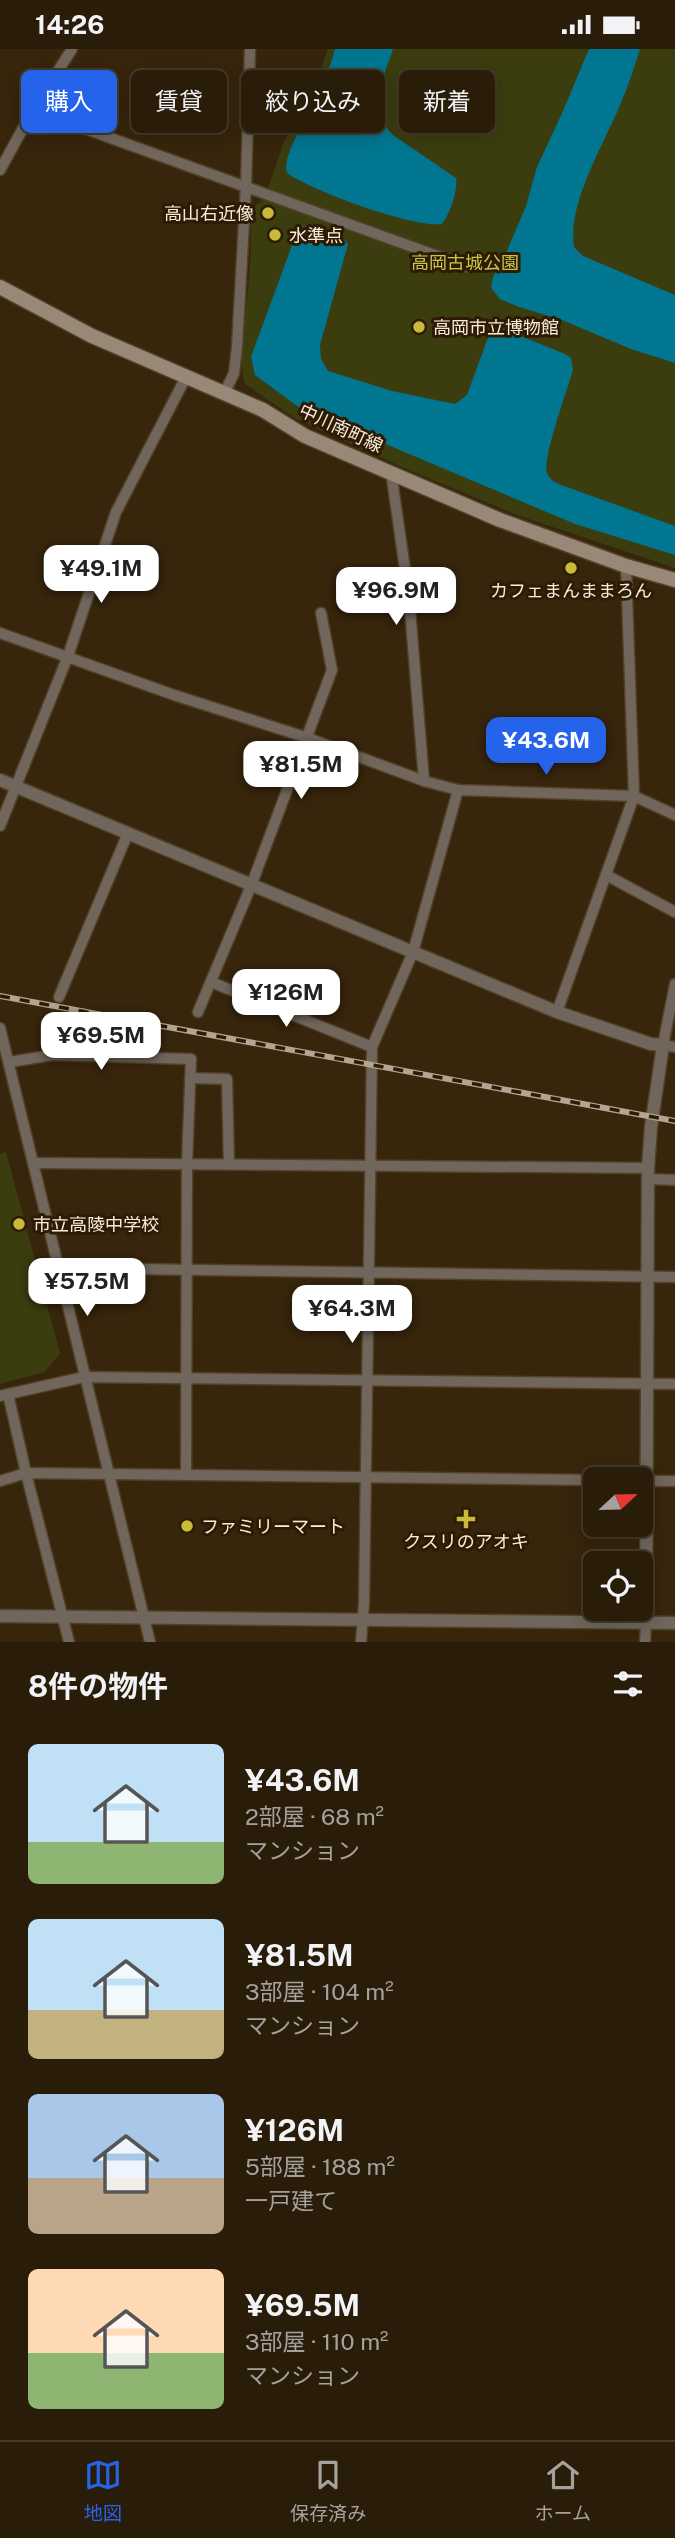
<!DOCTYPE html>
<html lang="ja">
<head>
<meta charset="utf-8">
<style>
  :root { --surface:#291c09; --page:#312512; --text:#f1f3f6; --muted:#a5a19c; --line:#453a2a; --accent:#2563eb }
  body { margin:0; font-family:"Public Sans","Noto Sans JP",sans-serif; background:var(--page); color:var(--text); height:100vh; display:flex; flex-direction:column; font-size:26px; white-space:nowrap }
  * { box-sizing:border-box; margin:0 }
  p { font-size:23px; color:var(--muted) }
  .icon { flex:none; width:38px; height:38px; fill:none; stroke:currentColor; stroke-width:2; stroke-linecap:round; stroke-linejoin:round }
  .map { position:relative; height:1593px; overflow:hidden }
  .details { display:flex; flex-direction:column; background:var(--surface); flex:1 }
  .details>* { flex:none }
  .hud { position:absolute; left:21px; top:21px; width:634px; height:63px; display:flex; gap:14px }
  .needle { width:46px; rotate:68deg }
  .buttons { position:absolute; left:583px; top:1418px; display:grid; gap:14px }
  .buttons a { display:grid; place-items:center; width:70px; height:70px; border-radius:10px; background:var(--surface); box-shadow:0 4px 18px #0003,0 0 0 2px var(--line); font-size:35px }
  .price { position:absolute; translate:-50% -60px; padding:0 16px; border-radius:14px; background:#fff; color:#222; font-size:23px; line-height:46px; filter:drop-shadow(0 2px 4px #0008) }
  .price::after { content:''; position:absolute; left:50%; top:42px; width:21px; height:16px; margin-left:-10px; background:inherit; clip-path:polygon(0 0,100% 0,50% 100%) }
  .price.current { background:var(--accent); color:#fff }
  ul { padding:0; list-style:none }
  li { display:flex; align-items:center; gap:21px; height:175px; padding:0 28px }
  li span { display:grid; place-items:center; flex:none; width:196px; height:140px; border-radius:10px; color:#555 }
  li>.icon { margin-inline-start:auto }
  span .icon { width:84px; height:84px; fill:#fffc; stroke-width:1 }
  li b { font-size:30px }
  h2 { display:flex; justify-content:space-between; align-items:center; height:84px; padding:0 28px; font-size:30px }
  .pill { padding:0 24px; border-radius:10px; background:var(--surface); box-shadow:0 4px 18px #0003,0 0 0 2px var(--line); font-size:24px; line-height:63px }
  .pill.current { background:var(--accent); color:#fff }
  .status { display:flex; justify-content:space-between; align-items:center; height:49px; padding:0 35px; background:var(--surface); direction:ltr }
  .status svg { height:19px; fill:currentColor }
  .menu { display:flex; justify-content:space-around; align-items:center; height:98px; border-top:2px solid var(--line); background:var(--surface); font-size:19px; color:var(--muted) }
  .menu a { display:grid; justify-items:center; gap:4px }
  .menu .current { color:var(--accent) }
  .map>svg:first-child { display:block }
  .green { fill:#3b3d0f }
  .water { fill:#007691 }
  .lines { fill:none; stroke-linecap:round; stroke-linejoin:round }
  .minor-casing { stroke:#524129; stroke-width:13 }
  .tertiary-casing { stroke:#524129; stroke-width:15 }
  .secondary-casing { stroke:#524129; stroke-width:17 }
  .minor { stroke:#70665b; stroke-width:10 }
  .tertiary { stroke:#70665b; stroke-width:12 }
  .secondary { stroke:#988877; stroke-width:14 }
  .rail-casing { stroke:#b3a592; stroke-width:6 }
  .rail { stroke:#2d1b03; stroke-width:3.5; stroke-dasharray:10; stroke-linecap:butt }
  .poi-dot { fill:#c9ba3a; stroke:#2d1b03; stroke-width:2.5 }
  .labels { text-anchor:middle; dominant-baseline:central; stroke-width:6; stroke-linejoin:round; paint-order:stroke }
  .poi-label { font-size:18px; fill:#f8ecdd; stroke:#2d1b03; text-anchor:start }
  .park-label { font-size:18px; fill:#c3c947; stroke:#2d1b03 }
  .street-label { font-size:18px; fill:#f8ecdd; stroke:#2d1b03 }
</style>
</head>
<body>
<div class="status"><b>14:26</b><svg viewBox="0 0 49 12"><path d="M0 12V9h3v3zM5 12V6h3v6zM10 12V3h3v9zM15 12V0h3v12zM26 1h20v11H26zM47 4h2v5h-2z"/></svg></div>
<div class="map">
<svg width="675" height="1593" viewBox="0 0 675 1593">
  <rect width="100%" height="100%" fill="#37250c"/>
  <g class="green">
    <path d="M328,0h347v519l-158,-53 -115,-48 -106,-48 -51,-35c-9,-23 2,-78 4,-104 2,-23 2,-47 2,-71l13,-10 20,-57 32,-60z"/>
    <path d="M6,1103l54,201 -15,19 -45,12v-231z"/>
  </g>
  <g class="water">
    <path d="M335,0h58c-10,31 -27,59 0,86l63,43c2,12 -6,36 -14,46 -29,4 -130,-33 -155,-51 -6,-19 25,-62 33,-82 6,-13 11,-28 15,-42z"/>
    <path d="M589,0h51c-6,19 -12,38 -20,56 -16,39 -53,99 -46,142l9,9 92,39v68l-44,-14 -69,-29 -43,-13 -19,-8 -9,-11 2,-11 13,-24 20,-47 11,-39 26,-56z"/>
    <path d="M304,177l40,13 4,5 -28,101 1,14 7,12 64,20 63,13 12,-9 22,-60 9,-8 67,27 6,4 2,12c-5,18 -31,88 -26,103 3,8 10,10 17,13l111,40v29l-100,-31 -275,-116 -45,-33 -4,-18 44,-120 4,-9z"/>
  </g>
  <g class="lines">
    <defs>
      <g id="minor">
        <path d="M33,61l435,157"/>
        <path d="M0,121l33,-60 39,-61"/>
        <path d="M225,343l9,-19 3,-26 9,-161 4,-137"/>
        <path d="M391,423l18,125 15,184"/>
        <path d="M0,584l174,62 134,43 116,43 34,9 176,6 41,19"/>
        <path d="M0,777l68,-170 48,-144 70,-135"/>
        <path d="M606,826l69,37"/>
        <path d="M211,933l161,65"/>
        <path d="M675,935l-12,61 12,2"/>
        <path d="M59,948l69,-164"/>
        <path d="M198,963l53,-126 81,-216 -11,-57"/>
        <path d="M557,963l77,-216 -8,-230"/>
        <path d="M0,979l150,614"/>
        <path d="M10,1013l42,-7 139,4 -4,104 -1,311"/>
        <path d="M190,1029l37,1 2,85"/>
        <path d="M33,1114l615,5"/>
        <path d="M648,1130l27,1"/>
        <path d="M60,1219l615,9"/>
        <path d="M8,1345l18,79 43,169"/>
        <path d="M0,1347l84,-19 591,7"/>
        <path d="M0,1432l26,-8 569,7"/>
        <path d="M640,1432h35"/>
        <path d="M361,1593l3,-38 8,-557 41,-95 45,-162"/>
        <path d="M645,1593l1,-19"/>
      </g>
      <g id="tertiary">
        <path d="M0,731l557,232 94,32 12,1 -12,82 -3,41 -2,455"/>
        <path d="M0,1567l675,7"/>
      </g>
      <path id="secondary" d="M0,238l92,49 171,74 42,26 195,84 126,46 49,14"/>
    </defs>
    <use href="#minor" class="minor-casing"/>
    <use href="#tertiary" class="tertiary-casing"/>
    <use href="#secondary" class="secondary-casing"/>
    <use href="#minor" class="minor"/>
    <use href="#tertiary" class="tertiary"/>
    <use href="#secondary" class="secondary"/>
    <defs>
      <path id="rail" d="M0,947l675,125"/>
    </defs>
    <use href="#rail" class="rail-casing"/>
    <use href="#rail" class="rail"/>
  </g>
  <g class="poi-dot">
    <circle cx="268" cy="164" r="7"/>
    <circle cx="275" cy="186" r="7"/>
    <circle cx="419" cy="278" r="7"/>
    <circle cx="571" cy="519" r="7"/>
    <circle cx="19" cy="1175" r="7"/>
    <path d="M462.5 1459.5h7v7h7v7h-7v7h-7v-7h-7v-7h7z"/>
    <circle cx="187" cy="1477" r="7"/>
  </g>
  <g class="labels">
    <g class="poi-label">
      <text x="254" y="164" text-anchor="end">高山右近像</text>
      <text x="289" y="186">水準点</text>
      <text x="433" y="278">高岡市立博物館</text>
      <text x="571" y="541" text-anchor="middle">カフェまんままろん</text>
      <text x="33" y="1175">市立高陵中学校</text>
      <text x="201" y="1477">ファミリーマート</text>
      <text x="466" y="1492" text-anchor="middle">クスリのアオキ</text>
    </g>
    <g class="park-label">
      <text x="465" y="213">高岡古城公園</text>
    </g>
    <g class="street-label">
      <text transform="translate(341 379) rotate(25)">中川南町線</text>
    </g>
  </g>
</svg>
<div class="buttons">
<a><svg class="needle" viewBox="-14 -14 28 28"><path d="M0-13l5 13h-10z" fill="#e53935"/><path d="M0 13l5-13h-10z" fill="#a5a19c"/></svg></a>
<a><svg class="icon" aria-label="locate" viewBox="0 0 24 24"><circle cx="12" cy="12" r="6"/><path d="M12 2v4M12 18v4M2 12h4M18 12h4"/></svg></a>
</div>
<b class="price" style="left:101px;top:556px">¥49.1M</b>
<b class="price" style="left:396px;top:578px">¥96.9M</b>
<b class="price current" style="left:546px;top:728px">¥43.6M</b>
<b class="price" style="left:301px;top:752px">¥81.5M</b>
<b class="price" style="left:286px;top:980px">¥126M</b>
<b class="price" style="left:101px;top:1023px">¥69.5M</b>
<b class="price" style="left:87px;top:1269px">¥57.5M</b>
<b class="price" style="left:352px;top:1296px">¥64.3M</b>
<div class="hud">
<a class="pill current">購入</a>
<a class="pill">賃貸</a>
<a class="pill">絞り込み</a>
<a class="pill">新着</a>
</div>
</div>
<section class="details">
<h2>8件の物件<svg class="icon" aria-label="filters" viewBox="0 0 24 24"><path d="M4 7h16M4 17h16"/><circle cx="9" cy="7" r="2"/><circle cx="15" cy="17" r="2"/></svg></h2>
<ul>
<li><span style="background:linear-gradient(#bfe0f5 70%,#8fb573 0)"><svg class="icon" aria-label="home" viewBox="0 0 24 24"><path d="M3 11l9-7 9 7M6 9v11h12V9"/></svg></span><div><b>¥43.6M</b><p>2部屋 · 68 m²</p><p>マンション</p></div></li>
<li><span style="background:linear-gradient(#bfe0f5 65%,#c2b280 0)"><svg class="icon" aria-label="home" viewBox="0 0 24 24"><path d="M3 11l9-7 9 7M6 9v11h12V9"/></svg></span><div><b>¥81.5M</b><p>3部屋 · 104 m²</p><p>マンション</p></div></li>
<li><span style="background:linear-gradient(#a9c7e8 60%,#b9a48a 0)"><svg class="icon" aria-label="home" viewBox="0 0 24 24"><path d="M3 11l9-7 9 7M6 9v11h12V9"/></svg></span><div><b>¥126M</b><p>5部屋 · 188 m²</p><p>一戸建て</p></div></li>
<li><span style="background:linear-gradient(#ffd9b3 60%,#8fb573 0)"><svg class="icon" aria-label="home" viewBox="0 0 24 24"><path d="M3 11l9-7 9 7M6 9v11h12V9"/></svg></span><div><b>¥69.5M</b><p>3部屋 · 110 m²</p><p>マンション</p></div></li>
</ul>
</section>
<nav class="menu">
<a class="current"><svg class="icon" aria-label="map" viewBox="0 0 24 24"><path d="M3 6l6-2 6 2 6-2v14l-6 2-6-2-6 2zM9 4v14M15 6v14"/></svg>地図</a>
<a><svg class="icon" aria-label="saved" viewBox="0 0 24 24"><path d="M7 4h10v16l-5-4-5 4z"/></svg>保存済み</a>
<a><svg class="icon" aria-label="home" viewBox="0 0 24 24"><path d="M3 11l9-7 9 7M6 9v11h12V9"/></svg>ホーム</a>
</nav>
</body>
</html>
